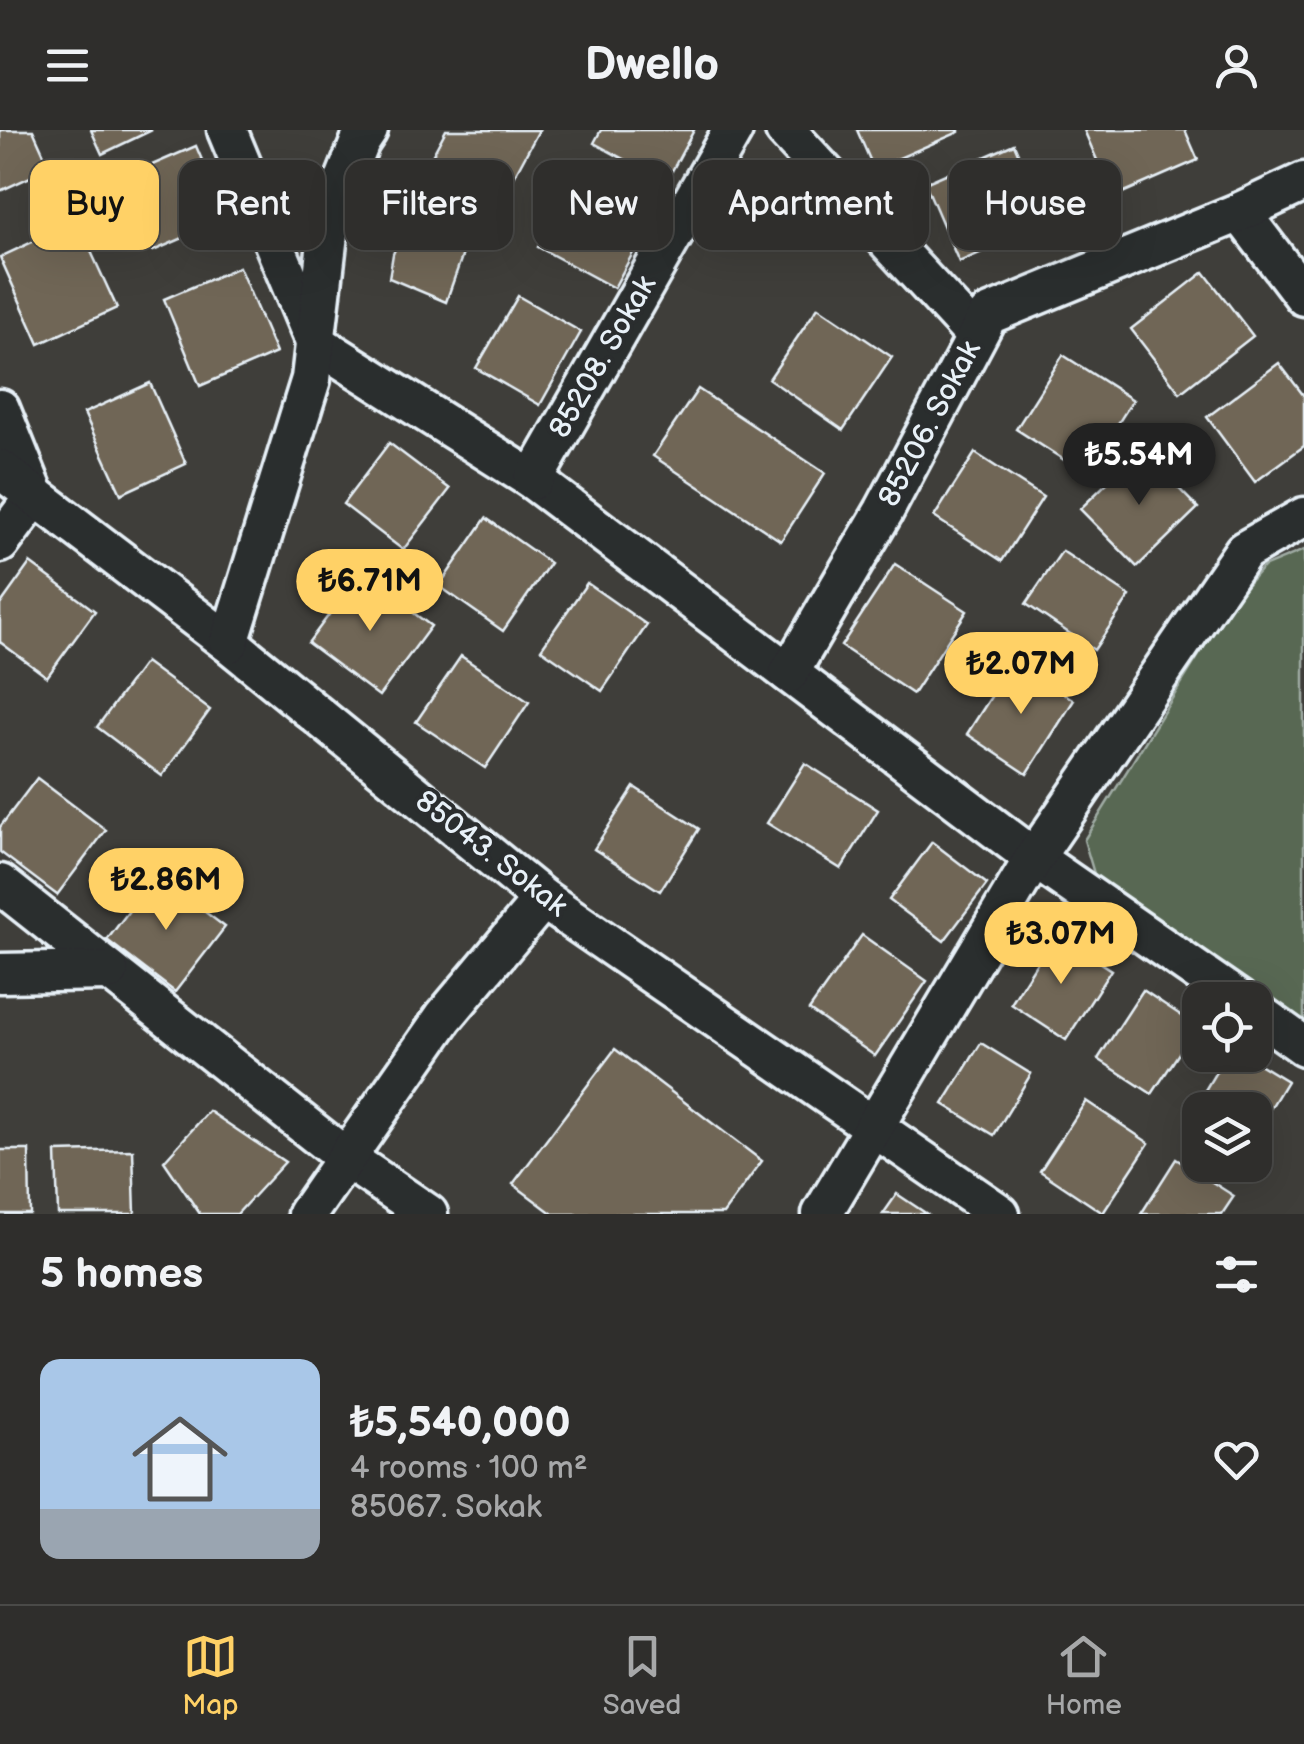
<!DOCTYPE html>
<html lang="en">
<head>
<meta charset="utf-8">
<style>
  :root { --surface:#2f2e2c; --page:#3b3a38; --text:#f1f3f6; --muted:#a7a8a9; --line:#4a4a48; --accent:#ffd166 }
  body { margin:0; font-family:"Balsamiq Sans",sans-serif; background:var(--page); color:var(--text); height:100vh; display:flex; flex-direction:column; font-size:38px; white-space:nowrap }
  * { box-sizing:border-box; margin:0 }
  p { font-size:32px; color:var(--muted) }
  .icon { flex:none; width:55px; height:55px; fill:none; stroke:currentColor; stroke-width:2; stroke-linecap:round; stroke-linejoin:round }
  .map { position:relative; height:1084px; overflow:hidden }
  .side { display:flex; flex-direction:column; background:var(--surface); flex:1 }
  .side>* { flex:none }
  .hud { position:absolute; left:30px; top:30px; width:1245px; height:90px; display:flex; gap:20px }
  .controls { position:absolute; left:1182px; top:852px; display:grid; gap:20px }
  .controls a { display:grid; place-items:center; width:90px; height:90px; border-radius:20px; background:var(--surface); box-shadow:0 10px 40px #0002,0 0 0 2px var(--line); font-size:50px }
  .price { position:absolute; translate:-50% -85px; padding:0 22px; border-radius:35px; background:var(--accent); color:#111; font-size:32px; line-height:65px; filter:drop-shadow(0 2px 5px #0008) }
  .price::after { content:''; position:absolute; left:50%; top:60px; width:30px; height:22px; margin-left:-15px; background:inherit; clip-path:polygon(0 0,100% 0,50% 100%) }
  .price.on { background:#222; color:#fff }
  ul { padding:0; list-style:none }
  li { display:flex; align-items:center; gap:30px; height:250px; padding:0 40px }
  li+li { border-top:2px solid var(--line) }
  li span { display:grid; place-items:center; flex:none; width:280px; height:200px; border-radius:20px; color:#555 }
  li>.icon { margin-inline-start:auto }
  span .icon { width:120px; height:120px; fill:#fffc; stroke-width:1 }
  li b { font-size:42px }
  h2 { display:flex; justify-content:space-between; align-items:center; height:120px; padding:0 40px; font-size:42px }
  .pill { padding:0 35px; border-radius:20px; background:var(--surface); box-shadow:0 10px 40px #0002,0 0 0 2px var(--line); font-size:35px; line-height:90px }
  .pill.on { background:var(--accent); color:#111 }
  header { display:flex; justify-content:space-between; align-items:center; height:130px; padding:0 40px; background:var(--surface); font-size:45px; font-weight:600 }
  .tabs { display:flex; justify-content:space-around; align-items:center; height:140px; border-top:2px solid var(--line); background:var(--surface); font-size:28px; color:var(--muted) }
  .tabs a { display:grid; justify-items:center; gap:5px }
  .tabs .on { color:var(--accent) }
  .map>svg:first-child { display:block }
  .green { fill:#586852; stroke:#a0aca5; stroke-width:2.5 }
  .building { fill:#706657; stroke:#e8f1f8; stroke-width:2.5 }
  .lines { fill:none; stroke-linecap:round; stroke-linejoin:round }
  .minor-casing { stroke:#e8f1f8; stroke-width:45 }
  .minor { stroke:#2a2d2e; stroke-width:38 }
  .labels { text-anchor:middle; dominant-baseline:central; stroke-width:8; stroke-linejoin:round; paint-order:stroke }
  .street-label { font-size:30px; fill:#e8f1f8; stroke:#2a2d2e }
</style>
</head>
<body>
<header><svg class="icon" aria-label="menu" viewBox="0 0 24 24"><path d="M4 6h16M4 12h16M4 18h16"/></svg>Dwello<svg class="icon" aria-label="person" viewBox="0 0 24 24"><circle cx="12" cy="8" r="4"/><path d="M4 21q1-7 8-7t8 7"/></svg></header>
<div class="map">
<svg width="1304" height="1084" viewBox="0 0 1304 1084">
  <rect width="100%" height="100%" fill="#3f3e3a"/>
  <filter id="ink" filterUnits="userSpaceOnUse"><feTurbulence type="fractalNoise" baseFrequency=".01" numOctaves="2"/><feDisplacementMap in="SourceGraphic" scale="20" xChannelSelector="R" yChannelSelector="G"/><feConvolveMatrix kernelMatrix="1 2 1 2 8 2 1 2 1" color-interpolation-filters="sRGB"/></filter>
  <g filter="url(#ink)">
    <path class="green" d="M1304,420v472l-206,-135 -14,-47 148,-238 31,-35z"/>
    <g class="building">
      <path d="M0,0h33l17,38 -50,23z"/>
      <path d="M91,0h61l-50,24z"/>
      <path d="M446,0h93l-37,69 -72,-39z"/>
      <path d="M601,0h93l-28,52 -72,-39z"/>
      <path d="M857,0h102v2l-85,37z"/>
      <path d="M1084,0h101l13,30 -85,37z"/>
      <path d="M1014,14l34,79 -89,39 -34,-79z"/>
      <path d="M196,16l31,73 -74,32 -31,-73z"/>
      <path d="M578,41l77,41 -41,76 -76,-41z"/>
      <path d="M417,68l55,30 -26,74 -57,-24 4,-24z"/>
      <path d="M77,91l40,87 -78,36 -39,-87z"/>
      <path d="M239,137l37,86 -76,33 -36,-87z"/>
      <path d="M1204,142l49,64 -73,57 -49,-64z"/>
      <path d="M518,166l63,36 -41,73 -64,-37z"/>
      <path d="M818,177l74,50 -49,73 -74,-51z"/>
      <path d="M1063,225l70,45 -47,74 -70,-45z"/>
      <path d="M1279,233l25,33v50l-49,36 -48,-65z"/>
      <path d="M150,253l36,81 -65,30 -37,-81z"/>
      <path d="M698,259l127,84 -44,68 -128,-85z"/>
      <path d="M389,313l61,46 -47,61 -60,-46z"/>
      <path d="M1141,320l57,58 -61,59 -57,-58z"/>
      <path d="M975,323l68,44 -41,64 -68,-44z"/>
      <path d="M486,388l64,45 -47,68 -64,-45z"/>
      <path d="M1062,421l68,45 -36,54 -68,-46z"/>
      <path d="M30,433l65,48 -48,66 -47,-35v-37z"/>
      <path d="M895,434l72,47 -54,83 -72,-48z"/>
      <path d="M360,443l71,53 -52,70 -71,-53z"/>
      <path d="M587,453l60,42 -45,66 -61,-42z"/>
      <path d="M461,526l68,46 -44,66 -69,-46z"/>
      <path d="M1014,531l60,39 -47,74 -60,-40z"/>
      <path d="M145,532l65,48 -48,66 -65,-49z"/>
      <path d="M805,633l73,47 -37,59 -74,-46z"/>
      <path d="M37,648l69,52 -49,65 -57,-43v-25z"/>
      <path d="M634,657l65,42 -39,62 -66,-42z"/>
      <path d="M932,712l55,42 -43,57 -55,-41z"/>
      <path d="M156,745l69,52 -50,65 -68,-52z"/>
      <path d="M1055,804l56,36 -45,70 -55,-36z"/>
      <path d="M862,805l65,46 -52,75 -66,-46z"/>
      <path d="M1143,860l54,36 -45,68 -54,-35z"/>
      <path d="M981,913l50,31 -37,61 -51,-31z"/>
      <path d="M615,919l147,112 -39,53h-170l-40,-30z"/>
      <path d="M1226,925h18l43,26 -32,53v-24h-55v20l-14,-8z"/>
      <path d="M1086,971l63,42 -46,70 -63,-42z"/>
      <path d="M209,981l76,51 -48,52h-37l-36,-53z"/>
      <path d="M0,1020h29l1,64h-30z"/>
      <path d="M133,1020l2,64h-77l-2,-62z"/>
      <path d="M1176,1029l58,37 -12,18h-81z"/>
      <path d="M897,1064l30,20h-44z"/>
    </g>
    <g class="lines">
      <defs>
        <g id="minor">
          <path d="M227,0l88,212 218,138 501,378 205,142"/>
          <path d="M785,0l191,206"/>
          <path d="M1240,82l64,84"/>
          <path d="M0,279l35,87 -35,47"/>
          <path d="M0,339l229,174 314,256 457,315"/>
          <path d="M533,350l200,-350"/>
          <path d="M229,513l82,-264 19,-162 30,-75 8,-12"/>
          <path d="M789,543l95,-162 104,-196 252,-103 64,-30"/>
          <path d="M0,754l346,274 82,56"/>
          <path d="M0,843l109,-2"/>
          <path d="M1255,881l49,35"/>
          <path d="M307,1084l137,-197 99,-118"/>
          <path d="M822,1084l212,-356 210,-307 60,-34"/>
        </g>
      </defs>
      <use href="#minor" class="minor-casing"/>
      <use href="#minor" class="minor"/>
    </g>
  </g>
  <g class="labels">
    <g class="street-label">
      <text transform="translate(603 227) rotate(-60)">85208. Sokak</text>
      <text transform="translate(930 294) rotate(-62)">85206. Sokak</text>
      <text transform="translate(491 724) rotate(38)">85043. Sokak</text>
    </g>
  </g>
</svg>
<div class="controls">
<a><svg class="icon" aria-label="locate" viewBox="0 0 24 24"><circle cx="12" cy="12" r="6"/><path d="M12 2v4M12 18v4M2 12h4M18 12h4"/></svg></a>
<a><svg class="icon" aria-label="layers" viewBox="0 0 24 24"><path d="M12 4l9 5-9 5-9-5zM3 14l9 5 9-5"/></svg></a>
</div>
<b class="price on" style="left:1139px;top:378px">₺5.54M</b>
<b class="price" style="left:370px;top:504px">₺6.71M</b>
<b class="price" style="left:1021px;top:587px">₺2.07M</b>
<b class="price" style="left:166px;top:803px">₺2.86M</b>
<b class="price" style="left:1061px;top:857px">₺3.07M</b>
<div class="hud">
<a class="pill on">Buy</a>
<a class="pill">Rent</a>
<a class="pill">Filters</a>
<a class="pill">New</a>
<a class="pill">Apartment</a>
<a class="pill">House</a>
</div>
</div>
<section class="side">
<h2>5 homes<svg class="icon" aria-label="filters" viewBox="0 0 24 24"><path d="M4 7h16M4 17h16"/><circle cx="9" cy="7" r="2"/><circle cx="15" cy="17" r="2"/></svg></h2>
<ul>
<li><span style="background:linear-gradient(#a9c7e8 75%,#9aa5b1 0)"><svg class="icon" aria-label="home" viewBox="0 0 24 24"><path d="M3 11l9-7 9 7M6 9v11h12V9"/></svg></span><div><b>₺5,540,000</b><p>4 rooms · 100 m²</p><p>85067. Sokak</p></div><svg class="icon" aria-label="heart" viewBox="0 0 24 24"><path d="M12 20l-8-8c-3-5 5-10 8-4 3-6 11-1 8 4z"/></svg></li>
</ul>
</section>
<nav class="tabs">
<a class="on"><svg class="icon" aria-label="map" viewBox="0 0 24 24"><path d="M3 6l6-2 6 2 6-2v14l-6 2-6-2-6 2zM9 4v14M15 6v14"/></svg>Map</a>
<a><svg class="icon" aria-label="saved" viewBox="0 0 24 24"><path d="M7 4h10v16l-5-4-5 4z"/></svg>Saved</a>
<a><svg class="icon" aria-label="home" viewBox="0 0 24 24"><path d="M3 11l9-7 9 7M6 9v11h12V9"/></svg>Home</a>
</nav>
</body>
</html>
